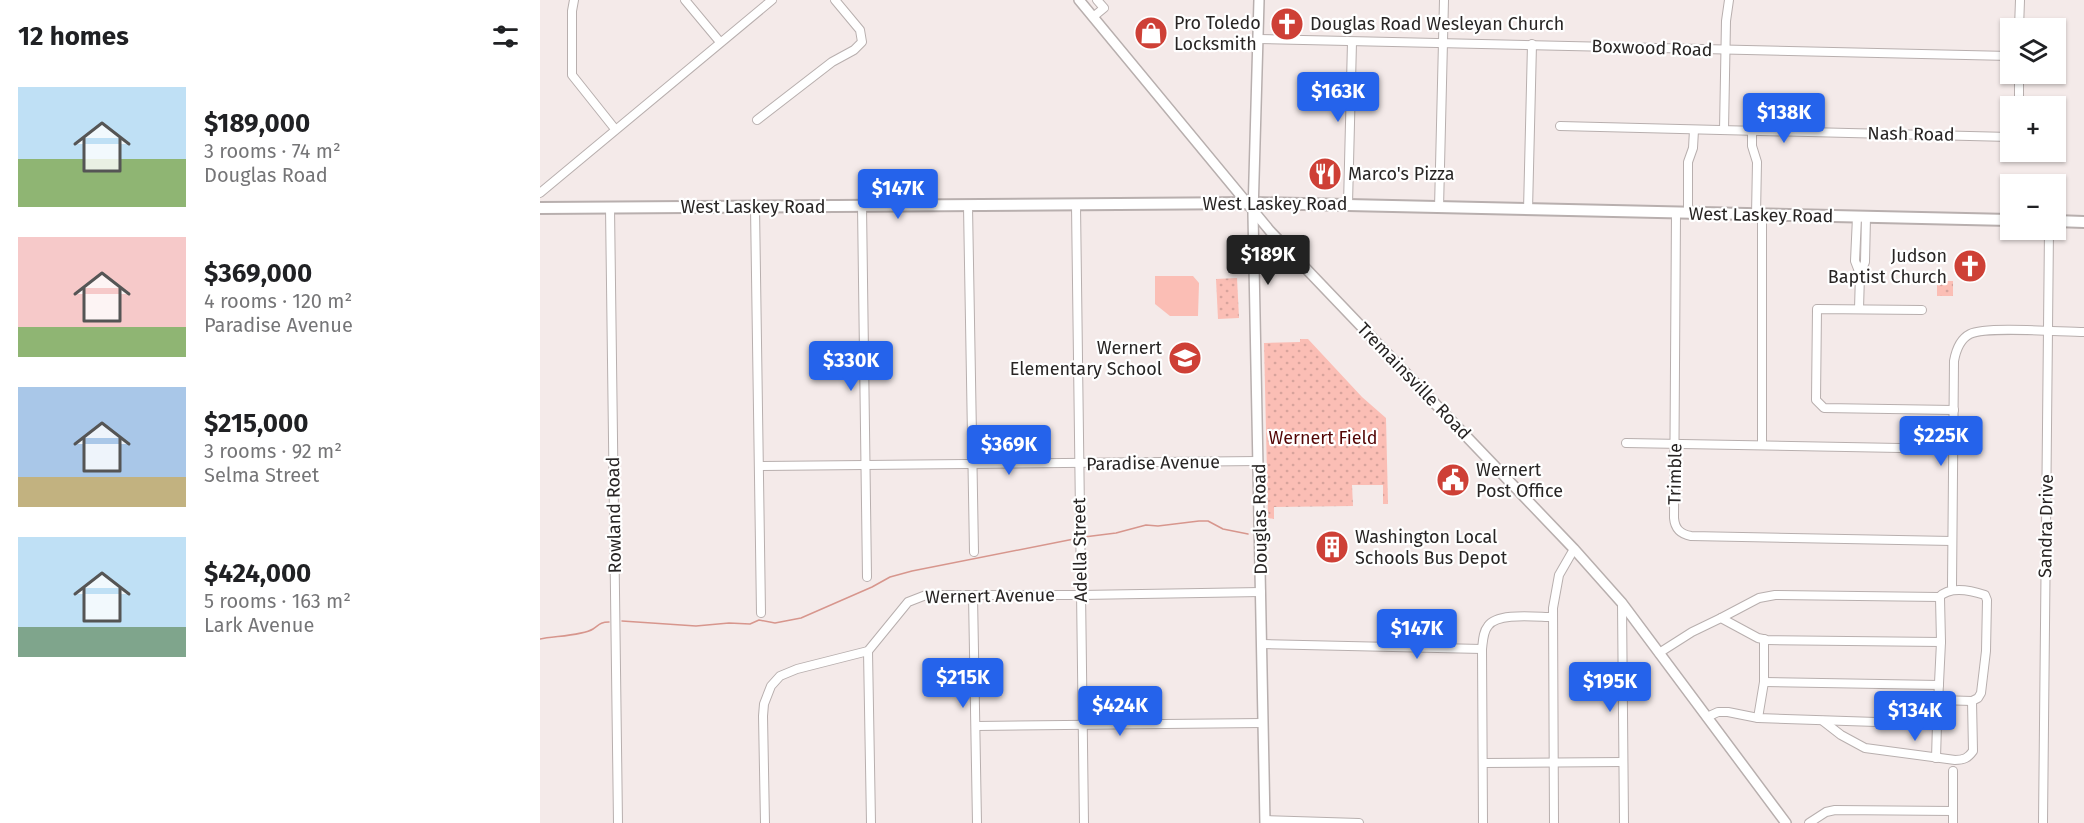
<!DOCTYPE html>
<html lang="en">
<head>
<meta charset="utf-8">
<style>
  :root { --surface:#fff; --page:#f2f2f2; --text:#202124; --muted:#757577; --accent:#2563eb }
  body { margin:0; font-family:"Fira Sans",sans-serif; background:var(--page); color:var(--text); height:100vh; display:flex; flex-direction:column; font-size:22px; white-space:nowrap }
  * { box-sizing:border-box; margin:0 }
  p { font-size:20px; color:var(--muted) }
  .icon { flex:none; width:33px; height:33px; fill:none; stroke:currentColor; stroke-width:2; stroke-linecap:round; stroke-linejoin:round }
  .map { position:relative; flex:1; overflow:hidden }
  .details { display:flex; flex-direction:column; background:var(--surface); width:540px }
  .details>* { flex:none }
  .tools { position:absolute; left:1460px; top:18px; display:grid; gap:12px }
  .tools a { display:grid; place-items:center; width:66px; height:66px; border-radius:0px; background:var(--surface); box-shadow:0 2px 4px #0004; font-size:30px }
  .price { position:absolute; translate:-50% -51px; padding:0 14px; border-radius:6px; background:var(--accent); color:#fff; font-size:20px; line-height:39px; filter:drop-shadow(0 2px 3px #0008) }
  .price::after { content:''; position:absolute; left:50%; top:36px; width:18px; height:14px; margin-left:-9px; background:inherit; clip-path:polygon(0 0,100% 0,50% 100%) }
  .price.current { background:#222; color:#fff }
  ul { padding:0; list-style:none }
  li { display:flex; align-items:center; gap:18px; height:150px; padding:0 18px }
  li span { display:grid; place-items:center; flex:none; width:168px; height:120px; border-radius:0px; color:#555 }
  li>.icon { margin-inline-start:auto }
  span .icon { width:72px; height:72px; fill:#fffc; stroke-width:1 }
  li b { font-size:26px }
  h2 { display:flex; justify-content:space-between; align-items:center; height:72px; padding:0 18px; font-size:26px }
  main { display:flex; flex:1; min-height:0 }
  .map>svg:first-child { display:block }
  .grass { fill:#fbbeb5 }
  .park { fill:url(#park-dots) }
  .lines { fill:none; stroke-linecap:round; stroke-linejoin:round }
  .stream { stroke:#d7968d; stroke-width:1.5 }
  .minor-casing { stroke:#b8afae; stroke-width:10 }
  .tertiary-casing { stroke:#b8afae; stroke-width:12 }
  .secondary-casing { stroke:#b8afae; stroke-width:14 }
  .minor { stroke:#fff; stroke-width:8 }
  .tertiary { stroke:#fff; stroke-width:9 }
  .secondary { stroke:#fff; stroke-width:10 }
  .labels { text-anchor:middle; dominant-baseline:central; stroke-width:4.5; stroke-linejoin:round; paint-order:stroke }
  .poi-label { font-size:18px; fill:#282524; stroke:#fff; text-anchor:start }
  .street-label { font-size:18px; fill:#282524; stroke:#fff }
  .park-label { font-size:18px; fill:#530505; stroke:#fff }
</style>
</head>
<body>
<main>
<section class="details">
<h2>12 homes<svg class="icon" aria-label="filters" viewBox="0 0 24 24"><path d="M4 7h16M4 17h16"/><circle cx="9" cy="7" r="2"/><circle cx="15" cy="17" r="2"/></svg></h2>
<ul>
<li><span style="background:linear-gradient(#bfe0f5 60%,#8fb573 0)"><svg class="icon" aria-label="home" viewBox="0 0 24 24"><path d="M3 11l9-7 9 7M6 9v11h12V9"/></svg></span><div><b>$189,000</b><p>3 rooms · 74 m²</p><p>Douglas Road</p></div></li>
<li><span style="background:linear-gradient(#f6c9c9 75%,#8fb573 0)"><svg class="icon" aria-label="home" viewBox="0 0 24 24"><path d="M3 11l9-7 9 7M6 9v11h12V9"/></svg></span><div><b>$369,000</b><p>4 rooms · 120 m²</p><p>Paradise Avenue</p></div></li>
<li><span style="background:linear-gradient(#a9c7e8 75%,#c2b280 0)"><svg class="icon" aria-label="home" viewBox="0 0 24 24"><path d="M3 11l9-7 9 7M6 9v11h12V9"/></svg></span><div><b>$215,000</b><p>3 rooms · 92 m²</p><p>Selma Street</p></div></li>
<li><span style="background:linear-gradient(#bfe0f5 75%,#7fa58c 0)"><svg class="icon" aria-label="home" viewBox="0 0 24 24"><path d="M3 11l9-7 9 7M6 9v11h12V9"/></svg></span><div><b>$424,000</b><p>5 rooms · 163 m²</p><p>Lark Avenue</p></div></li>
</ul>
</section>
<div class="map">
<svg width="1544" height="823" viewBox="0 0 1544 823">
  <defs>
    <pattern id="park-dots" width="8" height="8" patternUnits="userSpaceOnUse" patternTransform="scale(1.5)"><rect width="8" height="8" fill="#fbbeb5"/><path d="M2 2h.1M6 6h.1" fill="none" stroke="#d7a39c" stroke-width="1.8" stroke-linecap="round"/></pattern>
  </defs>
  <rect width="100%" height="100%" fill="#f4eae9"/>
  <path class="grass" d="M615,276h38l6,7 -1,33h-28l-15,-12z"/>
  <g class="park">
    <path d="M697,278l2,40 -21,1 -2,-40z"/>
    <rect x="1397" y="281" width="16" height="15"/>
    <path d="M760,339h8l54,58 24,21 2,86h-5v-19h-31l1,21 -79,1v12l-6,-1 -4,-175 36,-1z"/>
  </g>
  <g class="lines">
    <g class="stream">
      <path d="M544,537l32,-4 30,-8 12,1 41,-5h9l15,8 25,5"/>
      <path d="M82,621l74,5 33,-3 21,1 9,-4 16,3 26,-5 71,-31 18,-10 22,-6 162,-32"/>
      <path d="M0,639c13,-3 42,-3 53,-10 6,-4 7,-7 16,-7"/>
    </g>
    <defs>
      <g id="minor">
        <path d="M34,0l-2,11v64l43,54"/>
        <path d="M145,0l35,42"/>
        <path d="M553,17l11,-9 -7,-8"/>
        <path d="M1479,28l1,-28"/>
        <path d="M718,39l752,17"/>
        <path d="M1479,106v-32"/>
        <path d="M217,120l75,-58 22,-12 8,-8 -2,-12 -25,-30"/>
        <path d="M1020,126l450,11"/>
        <path d="M1184,130l2,-109 3,-21"/>
        <path d="M1212,131v15l5,16 -1,53"/>
        <path d="M0,193l232,-193"/>
        <path d="M808,204l4,-162"/>
        <path d="M536,205l8,618"/>
        <path d="M322,206l5,371"/>
        <path d="M428,206l6,346"/>
        <path d="M70,207l8,616"/>
        <path d="M215,207l6,406"/>
        <path d="M899,208l5,-208"/>
        <path d="M988,210l4,-166"/>
        <path d="M1136,213l-2,305c1,11 6,16 17,18l261,5"/>
        <path d="M1148,213v-51l5,-14 1,-18"/>
        <path d="M1317,217l-2,44 5,13 -1,35"/>
        <path d="M1320,274l5,-12 1,-45"/>
        <path d="M1382,310l-105,-1 -1,91 8,8 130,2"/>
        <path d="M1086,443l328,6"/>
        <path d="M1222,445v-230"/>
        <path d="M219,466l499,-5"/>
        <path d="M1412,586l2,-225c2,-11 6,-22 16,-27 16,-8 92,-2 114,-2"/>
        <path d="M433,595l4,228"/>
        <path d="M1399,597c11,-11 31,-7 46,-2l2,5 -1,51 -5,42 -3,5 -6,3 -33,-1"/>
        <path d="M1082,603l2,220"/>
        <path d="M1181,618l38,-20 16,-3 164,2 1,1 1,44"/>
        <path d="M722,644l220,5c1,-8 1,-17 6,-23 9,-14 49,-9 64,-9"/>
        <path d="M942,649l1,174"/>
        <path d="M328,651l3,172"/>
        <path d="M1119,653l33,-21 29,-14 37,20 9,2 174,2 -4,82 -179,-6 -30,-6h-10l-11,5"/>
        <path d="M1224,682l175,3"/>
        <path d="M1218,718l6,-36v-43"/>
        <path d="M1283,721l18,14 24,13 90,12c9,0 13,-2 18,-9l-1,-50"/>
        <path d="M437,726l286,-3"/>
        <path d="M1396,758l1,-34"/>
        <path d="M943,763l140,-1"/>
        <path d="M725,820l94,3"/>
        <path d="M225,823l-2,-107 1,-12 7,-18 9,-10 17,-7 71,-18 40,-49 18,-7h155l180,-3"/>
        <path d="M1014,823l-1,-215 6,-33 15,-26"/>
        <path d="M1269,823l17,-11 9,-2 118,1"/>
        <path d="M1413,823v-52"/>
        <path d="M1503,823l6,-593"/>
      </g>
      <g id="tertiary">
        <path d="M539,0l191,231 304,318 48,54 164,220"/>
        <path d="M719,0l-6,214 12,609"/>
      </g>
      <g id="secondary">
        <path d="M0,208l714,-5 756,17"/>
        <path d="M1515,221l29,1"/>
      </g>
    </defs>
    <use href="#minor" class="minor-casing"/>
    <use href="#tertiary" class="tertiary-casing"/>
    <use href="#secondary" class="secondary-casing"/>
    <use href="#minor" class="minor"/>
    <use href="#tertiary" class="tertiary"/>
    <use href="#secondary" class="secondary"/>
  </g>
  <defs>
    <symbol id="church-disc" viewBox="-11 -11 22 22"><circle r="9.5" fill="#ce4036" stroke="#fff"/><path d="M-1.2-6h2.4v3.5h3.3v2.4h-3.3V6h-2.4V-.1h-3.3v-2.4h3.3Z" fill="#fff"/></symbol>
    <symbol id="shop-disc" viewBox="-11 -11 22 22"><circle r="9.5" fill="#ce4036" stroke="#fff"/><path d="M-5-2.5h2.3a2.7 3.5 0 0 1 5.4 0H5L5.5 6h-11ZM-1.5-2.5h3a1.5 2.3 0 0 0-3 0Z" fill="#fff"/></symbol>
    <symbol id="restaurant-disc" viewBox="-11 -11 22 22"><circle r="9.5" fill="#ce4036" stroke="#fff"/><path d="M-5-6h1v4h1v-4h1v4h1v-4h1v5L-1.5 .5V6h-2V.5L-5-1ZM5-6V6H3V1.5H1.5Q1.5-4 5-6Z" fill="#fff"/></symbol>
    <symbol id="school-disc" viewBox="-11 -11 22 22"><circle r="9.5" fill="#ce4036" stroke="#fff"/><path d="M0-5L7-2L0 1L-7-2ZM-4 1L0 2.5L4 1V4Q0 6-4 4Z" fill="#fff"/></symbol>
    <symbol id="civic-disc" viewBox="-11 -11 22 22"><circle r="9.5" fill="#ce4036" stroke="#fff"/><path d="M-.6-6.5H3V-4.5H.6V-3L4-1V1h2V6H-6V1h2V-1L-.6-3ZM-1.2 2.5V6h2.4V2.5Z" fill="#fff"/></symbol>
    <symbol id="building-disc" viewBox="-11 -11 22 22"><circle r="9.5" fill="#ce4036" stroke="#fff"/><path d="M-4-6H4V6H1V3H-1V6H-4ZM-2.5-4.3h1.7v1.8h-1.7ZM.8-4.3h1.7v1.8H.8ZM-2.5-1h1.7V.8h-1.7ZM.8-1h1.7V.8H.8Z" fill="#fff"/></symbol>
  </defs>
  <g fill-rule="evenodd">
    <use href="#church-disc" x="728" y="5" width="38" height="38"/>
    <use href="#shop-disc" x="592" y="14" width="38" height="38"/>
    <use href="#restaurant-disc" x="766" y="155" width="38" height="38"/>
    <use href="#church-disc" x="1411" y="247" width="38" height="38"/>
    <use href="#school-disc" x="626" y="339" width="38" height="38"/>
    <use href="#civic-disc" x="894" y="461" width="38" height="38"/>
    <use href="#building-disc" x="773" y="528" width="38" height="38"/>
  </g>
  <g class="labels">
    <g class="poi-label">
      <text x="634" y="23">Pro Toledo<tspan x="634" dy="21">Locksmith</tspan></text>
      <text x="770" y="24">Douglas Road Wesleyan Church</text>
      <text x="808" y="174">Marco's Pizza</text>
      <text x="1407" y="256" text-anchor="end">Judson<tspan x="1407" dy="21">Baptist Church</tspan></text>
      <text x="622" y="348" text-anchor="end">Wernert<tspan x="622" dy="21">Elementary School</tspan></text>
      <text x="936" y="470">Wernert<tspan x="936" dy="21">Post Office</tspan></text>
      <text x="815" y="537">Washington Local<tspan x="815" dy="21">Schools Bus Depot</tspan></text>
    </g>
    <g class="street-label">
      <text transform="translate(1112 48) rotate(2)">Boxwood Road</text>
      <text transform="translate(1371 134) rotate(1)">Nash Road</text>
      <text x="735" y="204">West Laskey Road</text>
      <text x="213" y="207">West Laskey Road</text>
      <text transform="translate(1221 215) rotate(1)">West Laskey Road</text>
      <text transform="translate(874 381) rotate(46)">Tremainsville Road</text>
      <text transform="translate(613 463) rotate(-1)">Paradise Avenue</text>
      <text transform="translate(1135 474) rotate(-89)">Trimble</text>
      <text transform="translate(74 515) rotate(-91)">Rowland Road</text>
      <text transform="translate(720 519) rotate(-91)">Douglas Road</text>
      <text transform="translate(1506 526) rotate(-89)">Sandra Drive</text>
      <text transform="translate(540 550) rotate(-91)">Adella Street</text>
      <text transform="translate(450 596) rotate(-1)">Wernert Avenue</text>
    </g>
    <g class="park-label">
      <text x="783" y="438">Wernert Field</text>
    </g>
  </g>
</svg>
<div class="tools">
<a><svg class="icon" aria-label="layers" viewBox="0 0 24 24"><path d="M12 4l9 5-9 5-9-5zM3 14l9 5 9-5"/></svg></a>
<a>+</a>
<a>−</a>
</div>
<b class="price" style="left:798px;top:123px">$163K</b>
<b class="price" style="left:1244px;top:144px">$138K</b>
<b class="price" style="left:358px;top:220px">$147K</b>
<b class="price current" style="left:728px;top:286px">$189K</b>
<b class="price" style="left:311px;top:392px">$330K</b>
<b class="price" style="left:1401px;top:467px">$225K</b>
<b class="price" style="left:469px;top:476px">$369K</b>
<b class="price" style="left:877px;top:660px">$147K</b>
<b class="price" style="left:423px;top:709px">$215K</b>
<b class="price" style="left:1070px;top:713px">$195K</b>
<b class="price" style="left:580px;top:737px">$424K</b>
<b class="price" style="left:1375px;top:742px">$134K</b>
</div>
</main>
</body>
</html>
